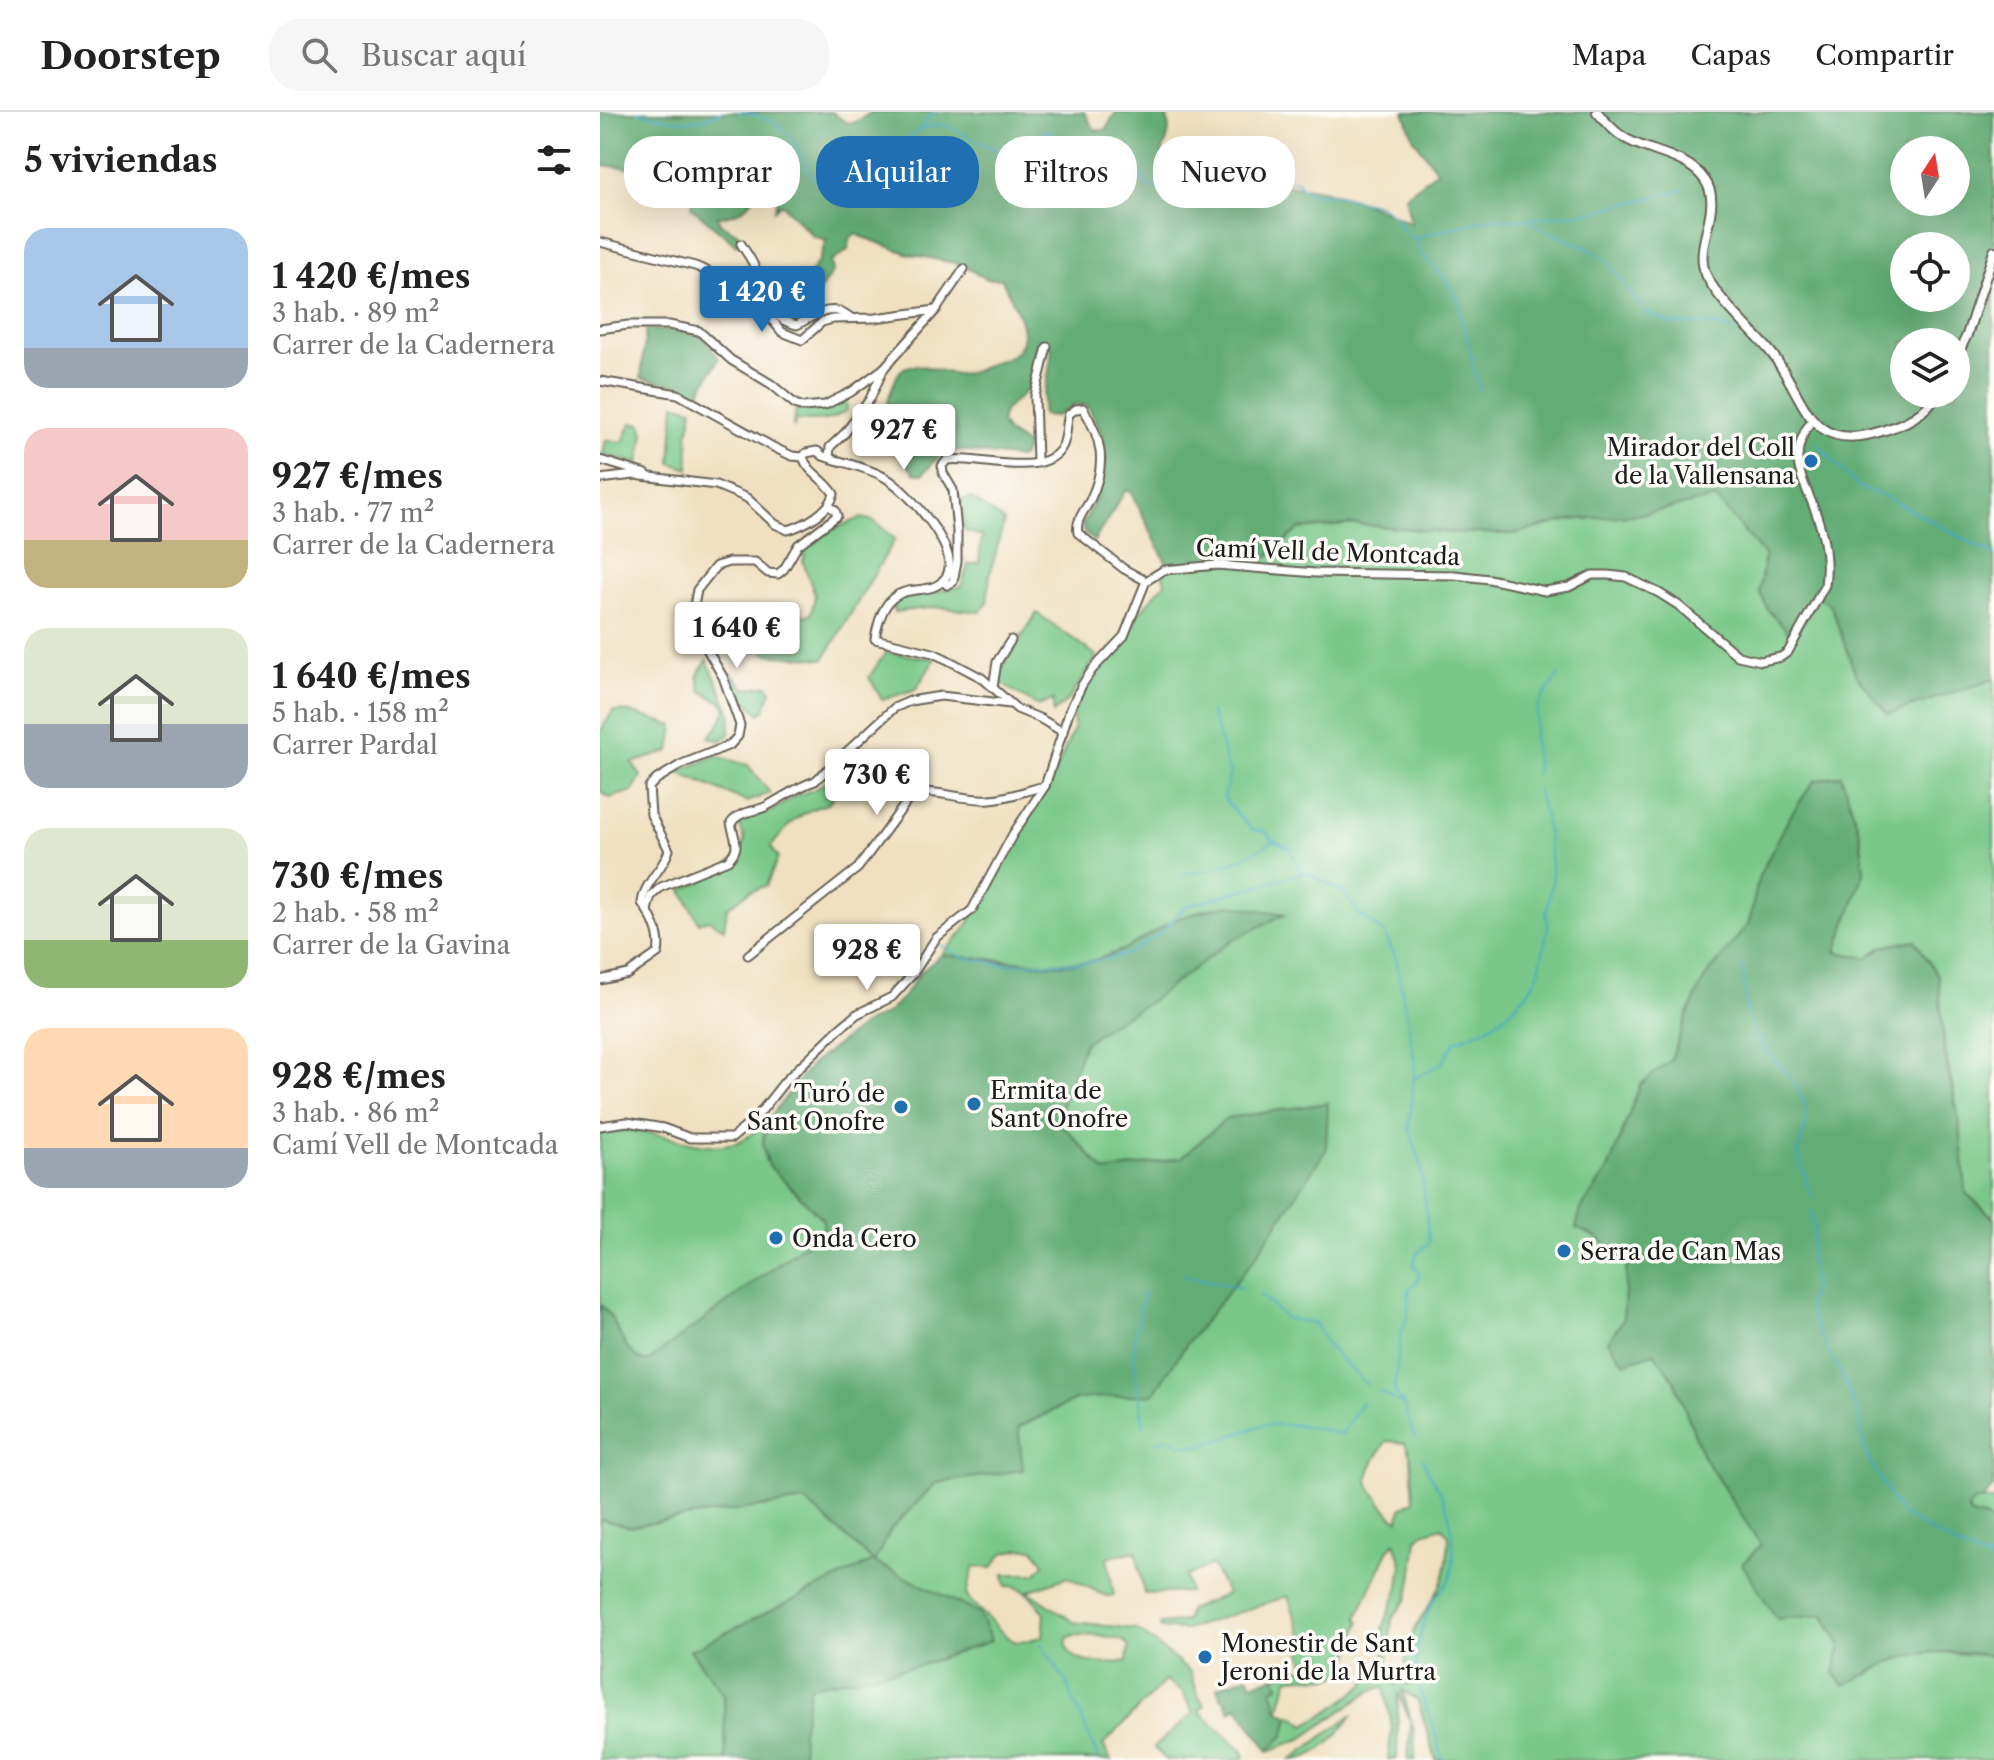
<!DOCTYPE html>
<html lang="es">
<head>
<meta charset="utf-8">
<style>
  :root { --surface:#fff; --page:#f6f6f6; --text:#222; --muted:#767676; --line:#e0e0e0; --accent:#1f6fb2 }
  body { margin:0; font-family:"Libre Caslon Text",serif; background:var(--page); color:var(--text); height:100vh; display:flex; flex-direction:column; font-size:30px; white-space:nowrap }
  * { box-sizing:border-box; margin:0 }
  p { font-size:26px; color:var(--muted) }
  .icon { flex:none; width:44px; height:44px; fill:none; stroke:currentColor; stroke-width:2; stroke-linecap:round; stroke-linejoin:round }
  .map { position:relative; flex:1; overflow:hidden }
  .panel { display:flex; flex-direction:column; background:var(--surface); width:600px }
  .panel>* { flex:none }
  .guide { position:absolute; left:24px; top:24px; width:760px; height:72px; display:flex; gap:16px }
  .needle { width:52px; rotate:12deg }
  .controls { position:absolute; left:1290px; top:24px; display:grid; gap:16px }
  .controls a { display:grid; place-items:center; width:80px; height:80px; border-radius:50%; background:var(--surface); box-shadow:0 8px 32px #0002; font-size:40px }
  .price { position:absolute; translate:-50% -68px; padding:0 18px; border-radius:8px; background:#fff; color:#222; font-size:26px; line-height:52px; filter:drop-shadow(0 2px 4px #0008) }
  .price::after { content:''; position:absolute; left:50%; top:48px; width:24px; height:18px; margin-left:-12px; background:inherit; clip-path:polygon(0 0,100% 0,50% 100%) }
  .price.on { background:var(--accent); color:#fff }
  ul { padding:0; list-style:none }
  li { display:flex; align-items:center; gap:24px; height:200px; padding:0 24px }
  li span { display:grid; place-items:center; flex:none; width:224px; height:160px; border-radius:24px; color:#555 }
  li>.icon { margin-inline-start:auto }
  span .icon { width:96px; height:96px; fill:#fffc; stroke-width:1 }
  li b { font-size:34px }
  h2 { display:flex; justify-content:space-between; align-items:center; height:96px; padding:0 24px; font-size:34px }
  .tag { padding:0 28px; border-radius:32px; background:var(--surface); box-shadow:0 8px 32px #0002; font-size:28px; line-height:72px }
  .tag.on { background:var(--accent); color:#fff }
  header { display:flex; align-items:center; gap:48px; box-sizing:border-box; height:112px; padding:0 40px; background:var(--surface); border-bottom:2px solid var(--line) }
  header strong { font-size:38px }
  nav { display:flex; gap:44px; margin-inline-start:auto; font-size:28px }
  .search { width:560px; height:72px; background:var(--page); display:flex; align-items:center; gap:20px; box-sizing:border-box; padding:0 28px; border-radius:32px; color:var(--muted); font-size:30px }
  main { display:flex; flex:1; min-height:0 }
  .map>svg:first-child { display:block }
  .green { fill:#79c889; stroke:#4a7252; stroke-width:2; fill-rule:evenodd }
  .forest { fill:#62ac75; stroke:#3f6448; stroke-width:2; fill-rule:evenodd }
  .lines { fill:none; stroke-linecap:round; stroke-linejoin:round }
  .stream { stroke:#41a8c1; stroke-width:2 }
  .minor-casing { stroke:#666156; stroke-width:11 }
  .tertiary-casing { stroke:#666156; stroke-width:12 }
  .minor { stroke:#fff; stroke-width:7 }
  .tertiary { stroke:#fff; stroke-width:8 }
  .poi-dot { fill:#1f6fb2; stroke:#fdfcf7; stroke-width:3 }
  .labels { text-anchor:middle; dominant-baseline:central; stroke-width:7; stroke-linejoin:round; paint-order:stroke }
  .poi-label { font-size:24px; fill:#1c1c1c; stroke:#fdfcf7; text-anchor:start }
  .street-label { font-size:24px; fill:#1c1c1c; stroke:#fdfcf7 }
</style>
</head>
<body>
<header>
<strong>Doorstep</strong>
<div class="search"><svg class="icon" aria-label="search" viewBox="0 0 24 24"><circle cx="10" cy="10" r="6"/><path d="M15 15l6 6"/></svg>Buscar aquí</div>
<nav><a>Mapa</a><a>Capas</a><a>Compartir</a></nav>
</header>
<main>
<section class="panel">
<h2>5 viviendas<svg class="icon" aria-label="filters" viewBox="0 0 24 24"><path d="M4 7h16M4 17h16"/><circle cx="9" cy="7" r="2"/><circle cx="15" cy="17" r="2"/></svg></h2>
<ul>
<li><span style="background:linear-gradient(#a9c7e8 75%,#9aa5b1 0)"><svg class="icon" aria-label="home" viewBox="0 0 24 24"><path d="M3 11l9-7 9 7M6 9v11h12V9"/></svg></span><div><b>1 420 €/mes</b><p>3 hab. · 89 m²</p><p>Carrer de la Cadernera</p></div></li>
<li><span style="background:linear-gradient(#f6c9c9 70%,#c2b280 0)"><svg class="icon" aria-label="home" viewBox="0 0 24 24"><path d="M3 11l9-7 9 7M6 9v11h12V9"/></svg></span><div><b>927 €/mes</b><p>3 hab. · 77 m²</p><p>Carrer de la Cadernera</p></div></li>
<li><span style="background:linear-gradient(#dfe7d0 60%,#9aa5b1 0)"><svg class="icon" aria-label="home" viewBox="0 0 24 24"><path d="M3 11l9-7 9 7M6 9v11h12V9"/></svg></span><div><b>1 640 €/mes</b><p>5 hab. · 158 m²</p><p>Carrer Pardal</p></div></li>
<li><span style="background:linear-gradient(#dfe7d0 70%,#8fb573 0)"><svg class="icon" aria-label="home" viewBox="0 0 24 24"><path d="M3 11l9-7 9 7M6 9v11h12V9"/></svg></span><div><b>730 €/mes</b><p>2 hab. · 58 m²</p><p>Carrer de la Gavina</p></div></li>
<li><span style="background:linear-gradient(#ffd9b3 75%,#9aa5b1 0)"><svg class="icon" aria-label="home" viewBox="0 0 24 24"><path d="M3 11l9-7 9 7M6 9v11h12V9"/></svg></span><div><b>928 €/mes</b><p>3 hab. · 86 m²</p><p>Camí Vell de Montcada</p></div></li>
</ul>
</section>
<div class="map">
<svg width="1394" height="1648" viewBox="0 0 1394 1648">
  <rect width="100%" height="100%" fill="#fdfcf7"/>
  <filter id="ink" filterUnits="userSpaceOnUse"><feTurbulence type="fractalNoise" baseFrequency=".0125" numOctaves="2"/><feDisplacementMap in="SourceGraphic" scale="16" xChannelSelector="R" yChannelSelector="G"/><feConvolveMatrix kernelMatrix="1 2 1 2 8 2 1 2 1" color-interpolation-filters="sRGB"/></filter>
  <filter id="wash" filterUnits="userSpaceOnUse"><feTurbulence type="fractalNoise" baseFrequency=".006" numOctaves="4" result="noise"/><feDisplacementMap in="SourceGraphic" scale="32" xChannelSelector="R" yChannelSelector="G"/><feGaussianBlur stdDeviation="1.8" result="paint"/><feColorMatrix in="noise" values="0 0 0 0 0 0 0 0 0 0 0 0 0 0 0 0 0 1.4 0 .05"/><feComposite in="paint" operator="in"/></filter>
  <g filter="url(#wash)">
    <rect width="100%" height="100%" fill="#f0e0c1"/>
    <g class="green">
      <path d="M246,286l1,12c-16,13 -32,12 -52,10l-1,7 -1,-2 3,-16 19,1z"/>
      <path d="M75,292l18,5 -5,25 1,35 -18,-6z"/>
      <path d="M31,311l10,1 3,9 -5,31 -36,-10 3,-14 17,2z"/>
      <path d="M371,386l33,23 -14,53 -3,29 -7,9 -44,-5 -42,5 1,-9 8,-5 58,-11 7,-22 11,-2 3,-27 -17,-5 -4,-31z"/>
      <path d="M1116,386l49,58 -6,35 57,3 15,12 25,69 32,38 106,-34v539l-28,-25 -6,-68 -16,-83 -6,-66 -24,-36 -32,7 -15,11 -31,-6 28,-79 -4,-40 -20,-58 -81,101 -10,47 -62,93 -16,44 -31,25 -32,85 -27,39 19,30 27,26 -4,55 31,33 20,27 29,76 58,89 63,70 17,31 -7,27 34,2 19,-12 35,-12 72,5v104h-558l-18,-59 -16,-11 12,40 1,30h-7l3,-38 -13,-29 -1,66 -9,1 4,-34 -8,-39 -14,4 -67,47 -34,13 20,-29v-7l6,2 10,8c20,-11 41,-24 58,-40 7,-7 9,-12 19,-16l4,-23 -3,-18 16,-42 3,-22 -7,-22 -6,7 -32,68 3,5c-8,19 -8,56 -34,56 -14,0 -25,-3 -38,1l-9,32 -8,-22 8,-3 -3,-10 30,-9 -5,-17 5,-2 -18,-52 -103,34 -24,-2 -1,-4 26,-3 3,-11 38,-16 -15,-29 -26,11 3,16 -45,2 -8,-43 -29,6 7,39h-8l-38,-19 -40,14 46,31 61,7 7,4 48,39 9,25 6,8 -6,6 43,39 3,7 -6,3h-73l-12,-13 40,-34 -12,-21 -17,-11 -62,64 8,15h-311l-3,-28 13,-46 111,-21 70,-24 -301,8 34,46 2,65h-126v-241l29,8 56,-10 120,-16 68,60 18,-32 45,-46 87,-13 -5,-42 59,-29 76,-6 33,-48 41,-227 -46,40 -76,14 -48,-53 27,-76 25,-18 39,-22 84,-63 52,-26 -79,-5 -29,11 -51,29 -36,13 -45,1 -103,-8 23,-24 65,-114 18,-27 27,-61 -1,-18 18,-35 26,-25 11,-14 10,-23 27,-31 -2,-8 4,-11 93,-1 39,-34 57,-5 85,8 72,2 56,-14 74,-6zM786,1329l19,2 6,15 3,43 -13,7 -2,12 -6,-3c-31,-39 -33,-32 -7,-76zM842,1415l7,9c-1,18 -2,39 -12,56 -16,30 -42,55 -27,93l-10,-3 -4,3 -10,-7 6,-59 15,-20 5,-19 5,-41 6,-6zM421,1437h13l10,15 -9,10h-31l2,12c19,-1 27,13 39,27l-2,23c-31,10 -29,8 -50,-13 -10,-10 -19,-17 -27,-28l8,-29 18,2 11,-15zM474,1523l30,1 18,4 7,7 -2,14c-18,5 -65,5 -60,-23z"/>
      <path d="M261,406l13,3 21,18 -71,120 -57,-5 -13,-10 11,-25 17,2 29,-7 4,-19 -12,-33 3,-14 27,-19z"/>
      <path d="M437,501l60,43 -27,42 -17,15v-13l-15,6 -38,-23 3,-17z"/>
      <path d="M286,540l49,7 -19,30 -34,11 -13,-23z"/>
      <path d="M107,548l24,53 -2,22 -9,6 -11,-4 8,-9 9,-17 -3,-8 -22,-12 -3,-16z"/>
      <path d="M132,562l14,15 22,-4 3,6 -6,18 -5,5 -16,-15 -4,4 -7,-13z"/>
      <path d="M13,599l17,1 44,14 -4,25 -38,12 9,13 -8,15 -23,7 -10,-7v-59z"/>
      <path d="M116,644l32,9 22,28 -23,9 -70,-30z"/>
      <path d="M224,671l12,9 -8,12c-29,7 -39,20 -57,43l7,11 -12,28 -16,5 -23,17 -3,21 -16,-9 -9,3 -17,-33c26,-12 53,-20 63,-50l-6,-16 5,-6 28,-7 25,-16 16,-5z"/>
      <path d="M166,1010l-3,16 2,22 58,60v11l-165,125 -11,6c-28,-7 -27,-42 -47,-57v-171c49,-16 90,21 135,9 11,-2 22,-14 31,-21z"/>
      <path d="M1375,1389h19v20l-23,-6 -3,-9z"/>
      <path d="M753,1602c-14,21 -35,46 -62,46z"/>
    </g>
    <g class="forest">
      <path d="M0,0h232c18,16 21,13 39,0h213l10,17 6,2 6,-2 10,-17h50c5,22 3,22 -4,41l10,18 9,7 18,-3 9,18c73,-20 136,-3 203,30l-6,-27 32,-25 -23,-32 -10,-27h590v567l-106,35 -32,-39 -25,-69 -16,-12 -22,43 -25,-27 -9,-19 6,-35 -49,-58 -73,16 -74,6 -56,14 -72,-2 -85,-8 -57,5 -39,34 -93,1 -36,-72 -5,-2 -32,51 -10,-9 -2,-7c12,-22 30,-58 22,-84 -3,-12 -11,-24 -16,-35l-11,-2 -21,12 -14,-1c1,-24 9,-45 10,-69l-7,-4 -18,48 -23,21 -3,11 5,10 21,13 -4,11 -4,2 -63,-8 -16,5 -17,19h-8c-22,-25 -19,-17 -19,-49 -8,-14 -13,-16 -5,-34 4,-9 6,-21 16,-24 15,-5 35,6 50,7 13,1 23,-6 35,-11 5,-3 12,-3 17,-6 31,-18 2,-56 -7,-78h-15l-27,-15 -51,-10 -54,-20 -6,6 -1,10 -17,12 2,9 -26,37 3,5 -17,8 -12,-6 38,-55 7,-20 -13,-4 -32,-33 -6,6 5,-19c-15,-17 -24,10 -36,18 -7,6 -16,8 -26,9l1,6 21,12 2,5 -6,5 -45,-38 3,-18 -9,-16 -85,-8zM1304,38h52v52h-52zM1304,134h52v52h-52zM1304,230h52v52h-52z"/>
      <path d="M46,218h24l21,3 13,5 15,21 -21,36 -18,-9 -39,-8z"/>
      <path d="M1241,663l19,58 4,40 -28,79 31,6 15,-11 33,-7 23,36 7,83 15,66 6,68 28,26v267l-12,15h-7l-6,5 -1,5 3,4 23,6v135c-35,-6 -73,-7 -105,6 -16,7 -29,17 -45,23l-10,-12 7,-27 -17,-31 -47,4 -35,-55 19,-19 -58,-89 -29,-76 -20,-27 -30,10 -16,-22 15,-21 4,-55 -27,-26 -24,-11 5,-19 27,-39 32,-85 31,-25 16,-44 17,-37 45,-56 10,-47 30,-58 25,-37z"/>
      <path d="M631,793l54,9 -53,26 -84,63 -39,22 -25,18 -27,76 48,53 76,-14 46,-40 101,-15 -2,47 -72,109 -68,86 -33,49 -76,5 -59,28 5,43 -87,13 -45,46 -17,33 105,51 12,28 -70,24 -111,21 -8,46 1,28h-77l-2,-65 -34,-45 183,-89 -68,-60 -120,16 -56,10 -29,-8v-214c20,14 19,50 47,57l176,-131v-12l-54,-53 -6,-20 3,-24 45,-57 53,-41 22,-10 16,-16 18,-25 21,-18c45,4 103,15 148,7 33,-6 59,-29 88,-43 18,-7 35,-11 54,-14z"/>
      <path d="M648,1564l4,8 24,-8 3,10 -7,3 6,20 11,7 -4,19 -17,15 -31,-44 -6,5 -5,-7 1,-2 -6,-4 -4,-11z"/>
    </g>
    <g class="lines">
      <g class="stream">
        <path d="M37,0c33,8 51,15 84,0"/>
        <path d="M138,0c16,2 34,7 46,18 25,21 25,82 71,56l65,-57 14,-17"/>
        <path d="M320,17c5,-1 13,-4 19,-4 21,0 49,31 78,26 10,-1 21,-17 32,-21l29,30 16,11c28,-10 39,-16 53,15 21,4 41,10 63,6 30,-5 56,-15 88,-11l4,7 8,5 28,2 41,10 14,10 14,20 10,4 14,-6 60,-14h37l13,9 49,21 18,12 37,51 27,12h37l36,9"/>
        <path d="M928,107l64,-7 92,-22"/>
        <path d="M817,128l1,11 27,27 12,19 22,93"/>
        <path d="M1217,331l41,44 31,11 105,57"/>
        <path d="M611,600l19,62 -6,23c7,14 19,21 28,33l13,1 9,10 16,7 10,23"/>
        <path d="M937,663l-3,-36 4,-35 21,-29"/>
        <path d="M583,762c31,-2 64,-17 91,-33"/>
        <path d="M341,833l20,12 39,7 87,-1 41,-9 36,-24 22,-24 120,-34 37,20 17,23 24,18 12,26 19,103 -6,67 12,34 8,79 -13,13 -3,10 6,7 -2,10 -8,6 -1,28 -7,18 -7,56 9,14 12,34"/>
        <path d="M1143,855c2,21 1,43 10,62 20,44 74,59 44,122l14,45"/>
        <path d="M816,966l26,-15 13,-22 28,-11 22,-14 23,-24 10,-17 10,-47 -2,-14 7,-34 -7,-59 -9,-32"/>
        <path d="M1212,1100l2,21 -4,23 4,31 -6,17 7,22 29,54 13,32 10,45 34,57 67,38 26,11"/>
        <path d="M584,1163l58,13"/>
        <path d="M543,1181l-9,52v23l10,58"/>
        <path d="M659,1182l27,24 30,6 10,20 40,40"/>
        <path d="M779,1279l23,13"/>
        <path d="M555,1330l14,-4 12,7 20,1 62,-21h36l43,9 20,-32"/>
        <path d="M823,1346c3,13 10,20 16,32 13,24 18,58 12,85 -2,9 -12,16 -17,25 -10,17 -18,44 -18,65 1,33 21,62 26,95"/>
        <path d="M441,1532l24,36 34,80"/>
      </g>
    </g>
  </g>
  <g filter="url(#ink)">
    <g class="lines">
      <defs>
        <g id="minor">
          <path d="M0,130l95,24 50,21 37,45 20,8 20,-18 11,-3 42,-1 61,-8"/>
          <path d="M141,132c4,7 10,14 13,22 11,24 12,53 43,59 16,-9 35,-23 53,-8"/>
          <path d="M0,217l28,-4h41l30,6 32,29 40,24 24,20 8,3 22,-2 26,-13 33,-24"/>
          <path d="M0,269l78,13 97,54 17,8 11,1"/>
          <path d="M229,346l1,-11 15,-14 25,-34 14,-31 52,-58 28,-41"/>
          <path d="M0,348l46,14"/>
          <path d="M437,349l-2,-65 12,-49"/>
          <path d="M0,367l34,-4 82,10 31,13 28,26 13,6c17,-5 42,-19 46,-36 -9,-15 -26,-21 -31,-37l3,-4 11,-2 6,5c20,7 45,11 63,22 22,13 77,73 60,99 -19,28 -59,-11 -71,62l58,14 13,6 36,19 35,31 22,9 24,14"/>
          <path d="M343,468l4,5 6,-3 4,-21v-30l-4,-41 -10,-17 -1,-7 5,-6c29,-5 100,21 116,-15 4,-9 3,-21 6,-31l7,-5 7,-1c19,31 24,56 8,90 -5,12 -16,21 -13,35l46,36 22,12"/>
          <path d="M393,575l4,-25 14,-22"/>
          <path d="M47,798l4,-14 10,-9 67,-27c14,-13 6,-21 3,-37 10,-13 22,-10 36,-17 16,-9 30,-19 48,-25l79,-73 16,-7 31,-5 69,8"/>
          <path d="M148,843l110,-87 56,-76c25,-2 50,9 76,7 19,-1 37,-9 55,-13"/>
          <path d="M0,868l28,-6 30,-21c4,-18 -6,-36 -16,-50 2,-21 21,-33 27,-53l-18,-35 -2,-28 8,-8 25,-15 48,-19 8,-9 2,-11 -17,-48 -26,-45 -5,-15 5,-27 19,-24 13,-4h26l13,11 10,1 6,-5 14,-24 39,-29 -2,-6 -6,-4"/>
          <path d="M0,1014l27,-4 36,6 27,10h42l23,-19 30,-38 54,-52 18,-15 35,-17 21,-23 23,-36 36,-28 41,-76 32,-48 24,-74 13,-27 10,-15 32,-34 22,-55 18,-11 53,-5 99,8 139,2 34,4 56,12 24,-4 23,-12h16l18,2 33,16 19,12 60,51 23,5 20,-4 7,-5 37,-67c3,-20 0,-44 -6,-63 -12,-40 -36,-60 -8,-101"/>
        </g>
        <g id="tertiary">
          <path d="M997,0c8,9 16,19 26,25 25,16 63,17 81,42 20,26 -8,61 0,90 7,25 47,60 65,81 38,45 35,106 113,81 22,-7 43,-16 55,-37"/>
          <path d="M1356,246l11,-23 27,-84"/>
        </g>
      </defs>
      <use href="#minor" class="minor-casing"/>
      <use href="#tertiary" class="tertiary-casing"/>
      <use href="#minor" class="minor"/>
      <use href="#tertiary" class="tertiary"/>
    </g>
  </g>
  <g class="poi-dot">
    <circle cx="1211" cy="349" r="8"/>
    <circle cx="374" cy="992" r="8"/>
    <circle cx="301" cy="995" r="8"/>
    <circle cx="176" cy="1126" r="8"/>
    <circle cx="964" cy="1139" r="8"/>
    <circle cx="605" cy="1545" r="8"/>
  </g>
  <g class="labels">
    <g class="poi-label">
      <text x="1195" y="335" text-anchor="end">Mirador del Coll<tspan x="1195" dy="28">de la Vallensana</tspan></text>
      <text x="390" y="978">Ermita de<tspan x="390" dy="28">Sant Onofre</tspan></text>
      <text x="285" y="981" text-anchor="end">Turó de<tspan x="285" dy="28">Sant Onofre</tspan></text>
      <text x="192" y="1126">Onda Cero</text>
      <text x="980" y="1139">Serra de Can Mas</text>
      <text x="621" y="1531">Monestir de Sant<tspan x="621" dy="28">Jeroni de la Murtra</tspan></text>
    </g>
    <g class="street-label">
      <text transform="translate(728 440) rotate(2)">Camí Vell de Montcada</text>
    </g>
  </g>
</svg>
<div class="controls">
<a><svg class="needle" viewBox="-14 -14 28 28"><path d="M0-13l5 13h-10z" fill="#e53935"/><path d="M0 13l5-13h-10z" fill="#767676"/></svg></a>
<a><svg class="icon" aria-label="locate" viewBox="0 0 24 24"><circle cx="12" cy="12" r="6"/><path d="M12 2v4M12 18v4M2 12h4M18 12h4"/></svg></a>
<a><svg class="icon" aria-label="layers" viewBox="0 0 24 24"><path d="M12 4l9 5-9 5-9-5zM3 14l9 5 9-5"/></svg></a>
</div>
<b class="price on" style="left:162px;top:222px">1 420 €</b>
<b class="price" style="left:304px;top:360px">927 €</b>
<b class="price" style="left:137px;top:558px">1 640 €</b>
<b class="price" style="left:277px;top:705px">730 €</b>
<b class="price" style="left:267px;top:880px">928 €</b>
<div class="guide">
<a class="tag">Comprar</a>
<a class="tag on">Alquilar</a>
<a class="tag">Filtros</a>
<a class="tag">Nuevo</a>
</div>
</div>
</main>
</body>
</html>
